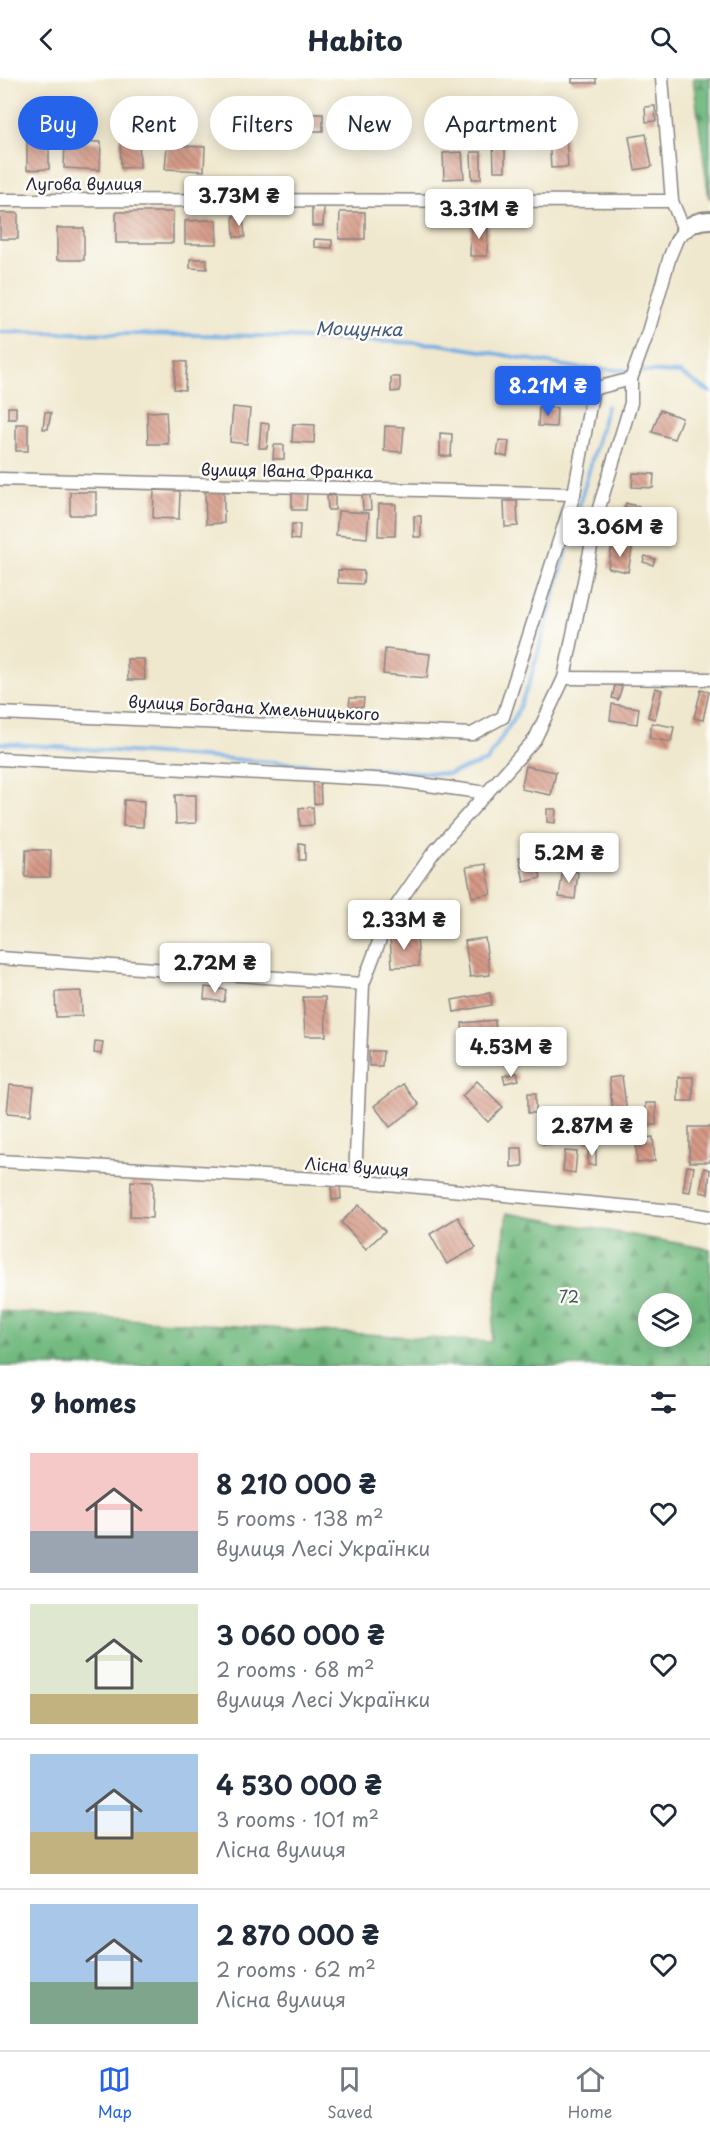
<!DOCTYPE html>
<html lang="en">
<head>
<meta charset="utf-8">
<style>
  :root { --surface:#fff; --page:#f2f2f3; --text:#1f2937; --muted:#747a83; --line:#e0e1e3; --accent:#2563eb }
  body { margin:0; font-family:"Playpen Sans",sans-serif; background:var(--page); color:var(--text); height:100vh; display:flex; flex-direction:column; font-size:22px; white-space:nowrap }
  * { box-sizing:border-box; margin:0 }
  p { font-size:20px; color:var(--muted) }
  .icon { flex:none; width:33px; height:33px; fill:none; stroke:currentColor; stroke-width:2; stroke-linecap:round; stroke-linejoin:round }
  .map { position:relative; height:1288px; overflow:hidden }
  .sheet { display:flex; flex-direction:column; background:var(--surface); flex:1 }
  .sheet>* { flex:none }
  .hud { position:absolute; left:18px; top:18px; width:675px; height:54px; display:flex; gap:12px }
  .fabs { position:absolute; left:638px; top:1215px; display:grid; gap:12px }
  .fabs a { display:grid; place-items:center; width:54px; height:54px; border-radius:50%; background:var(--surface); box-shadow:0 3px 15px #0003; font-size:30px }
  .price { position:absolute; translate:-50% -51px; padding:0 14px; border-radius:6px; background:#fff; color:#222; font-size:20px; line-height:39px; filter:drop-shadow(0 2px 3px #0008) }
  .price::after { content:''; position:absolute; left:50%; top:36px; width:18px; height:14px; margin-left:-9px; background:inherit; clip-path:polygon(0 0,100% 0,50% 100%) }
  .price.current { background:var(--accent); color:#fff }
  ul { padding:0; list-style:none }
  li { display:flex; align-items:center; gap:18px; height:150px; padding:0 30px }
  li+li { border-top:2px solid var(--line) }
  li span { display:grid; place-items:center; flex:none; width:168px; height:120px; border-radius:0px; color:#555 }
  li>.icon { margin-inline-start:auto }
  span .icon { width:72px; height:72px; fill:#fffc; stroke-width:1 }
  li b { font-size:26px }
  h2 { display:flex; justify-content:space-between; align-items:center; height:72px; padding:0 30px; font-size:26px }
  .pill { padding:0 21px; border-radius:27px; background:var(--surface); box-shadow:0 3px 15px #0003; font-size:21px; line-height:54px }
  .pill.current { background:var(--accent); color:#fff }
  header { display:flex; justify-content:space-between; align-items:center; height:78px; padding:0 30px; background:var(--surface); font-size:27px; font-weight:700 }
  .dock { display:flex; justify-content:space-around; align-items:center; height:84px; border-top:2px solid var(--line); background:var(--surface); font-size:16px; color:var(--muted) }
  .dock a { display:grid; justify-items:center; gap:3px }
  .dock .current { color:var(--accent) }
  .map>svg:first-child { display:block }
  .forest { fill:url(#forest-firs); stroke:#4a6e5e; stroke-width:1.5; fill-rule:evenodd }
  .lines { fill:none; stroke-linecap:round; stroke-linejoin:round }
  .stream { stroke:#75ade4; stroke-width:4 }
  .building { fill:url(#building-back-hatch) }
  .street-casing { stroke:#898584; stroke-width:15 }
  .secondary-casing { stroke:#898584; stroke-width:20 }
  .street { stroke:#fff; stroke-width:12 }
  .secondary { stroke:#fff; stroke-width:16 }
  .labels { text-anchor:middle; dominant-baseline:central; stroke-width:5; stroke-linejoin:round; paint-order:stroke }
  .street-label { font-size:16px; fill:#22223b; stroke:#fdfcf7 }
  .park-label { font-size:16px; fill:#425957; stroke:#fdfcf7 }
  .water-label { font-size:18px; font-style:italic; fill:#435a7f; stroke:#fdfcf7 }
</style>
</head>
<body>
<header><svg class="icon" aria-label="back" viewBox="0 0 24 24"><path d="M15 5l-7 7 7 7"/></svg>Habito<svg class="icon" aria-label="search" viewBox="0 0 24 24"><circle cx="10" cy="10" r="6"/><path d="M15 15l6 6"/></svg></header>
<div class="map">
<svg width="710" height="1288" viewBox="0 0 710 1288">
  <defs>
    <pattern id="forest-firs" width="22" height="20" patternUnits="userSpaceOnUse" patternTransform="scale(1.5)"><rect width="22" height="20" fill="#72ba80"/><path d="M5 1l3.5 6h-7zM16 11l3.5 6h-7z" fill="#5d976a"/></pattern>
    <pattern id="building-back-hatch" width="6" height="6" patternUnits="userSpaceOnUse" patternTransform="scale(1.5)"><rect width="6" height="6" fill="#d69a87"/><path d="M-1 5l2 2M0 0l6 6M5-1l2 2" fill="none" stroke="#ad7d70"/></pattern>
  </defs>
  <rect width="100%" height="100%" fill="#fdfcf7"/>
  <filter id="ink" filterUnits="userSpaceOnUse"><feTurbulence type="fractalNoise" baseFrequency=".0167" numOctaves="2"/><feDisplacementMap in="SourceGraphic" scale="12" xChannelSelector="R" yChannelSelector="G"/><feConvolveMatrix kernelMatrix="1 2 1 2 8 2 1 2 1" color-interpolation-filters="sRGB"/></filter>
  <filter id="wash" filterUnits="userSpaceOnUse"><feTurbulence type="fractalNoise" baseFrequency=".008" numOctaves="4" result="noise"/><feDisplacementMap in="SourceGraphic" scale="24" xChannelSelector="R" yChannelSelector="G"/><feGaussianBlur stdDeviation="1.35" result="paint"/><feColorMatrix in="noise" values="0 0 0 0 0 0 0 0 0 0 0 0 0 0 0 0 0 1.4 0 .05"/><feComposite in="paint" operator="in"/></filter>
  <g filter="url(#wash)">
    <rect width="100%" height="100%" fill="#f0e8ce"/>
    <g class="forest">
      <path d="M693,0h17v120h-1z"/>
      <path d="M507,1135l203,36v117h-710v-55l491,31zM648,1226h33v32h-33z"/>
    </g>
    <g class="lines">
      <g class="stream">
        <path d="M0,254l259,4 180,8 140,24 101,5 30,19"/>
        <path d="M0,665l448,31 39,-13 29,-46 14,-34 77,-275"/>
      </g>
    </g>
    <g id="blocks">
      <g class="building">
        <rect x="572" y="0" width="24" height="5"/>
        <path d="M655,28l1,15 -10,1 -1,-15z"/>
        <path d="M296,36h27v17h-26z"/>
        <path d="M27,53h22v38l-22,1z"/>
        <path d="M120,54h19l1,35 -19,1z"/>
        <path d="M646,56l6,33 -17,3 -6,-33z"/>
        <path d="M566,58l2,31 -17,1 -2,-31z"/>
        <path d="M65,63l36,1 -1,28 -36,-2z"/>
        <path d="M493,63h12v30h-11z"/>
        <path d="M167,67l38,2 -1,24 -39,-2z"/>
        <path d="M462,74l2,26 -20,1 -1,-26z"/>
        <path d="M471,74h10v27h-9z"/>
        <path d="M312,129h12l-1,19h-11z"/>
        <rect x="116" y="134" width="57" height="31"/>
        <path d="M340,134h25v27h-26z"/>
        <rect x="0" y="135" width="18" height="26"/>
        <path d="M233,138h10l2,21h-11z"/>
        <path d="M216,142l1,24h-32v-23z"/>
        <path d="M471,146h17l-1,32h-17z"/>
        <rect x="57" y="150" width="27" height="32"/>
        <path d="M314,161l18,1v8l-18,-1z"/>
        <path d="M190,181h17v10l-17,-1z"/>
        <path d="M176,283l11,1 -2,28 -11,-1z"/>
        <path d="M391,299h9v14l-9,1z"/>
        <rect x="8" y="329" width="8" height="12"/>
        <path d="M233,329l17,2 -3,35 -17,-2z"/>
        <path d="M539,329l18,1 -1,19 -18,-1z"/>
        <path d="M660,332l22,8 -8,21 -22,-7z"/>
        <path d="M166,333l2,33h-20l-1,-32z"/>
        <path d="M45,334l6,1 -3,16h-5z"/>
        <path d="M261,345l8,1 -2,24h-8z"/>
        <rect x="16" y="346" width="12" height="27"/>
        <path d="M293,346l22,1 -1,18 -22,-1z"/>
        <path d="M385,348l19,1 -2,25 -18,-1z"/>
        <path d="M440,355l12,1 -1,22h-11z"/>
        <path d="M499,362l10,1 -2,16 -10,-2z"/>
        <path d="M274,367h10v14h-11z"/>
        <path d="M633,395l21,1 -1,14 -21,-1z"/>
        <path d="M154,412l26,1 -1,28 -26,-1z"/>
        <path d="M205,413h19v32l-18,1z"/>
        <rect x="70" y="414" width="26" height="23"/>
        <path d="M292,414l15,1 -1,17h-14z"/>
        <path d="M362,416h8l1,16h-8z"/>
        <path d="M335,417v15h-7l-1,-14z"/>
        <path d="M504,423h13l1,25 -13,1z"/>
        <path d="M626,425l20,6 -5,19 -21,-6z"/>
        <path d="M379,426h17l-1,32h-17z"/>
        <path d="M657,431l16,4 -3,10 -16,-4z"/>
        <path d="M338,433l31,2 -2,25 -31,-3z"/>
        <rect x="414" y="438" width="7" height="21"/>
        <path d="M292,446h8l-1,16 -8,-1z"/>
        <path d="M612,467l20,4 -4,23 -20,-4z"/>
        <path d="M645,478l10,3 -2,6 -10,-3z"/>
        <path d="M338,492l26,1 -1,13 -25,-1z"/>
        <path d="M385,571l45,5 -3,24 -44,-4z"/>
        <path d="M127,581h17l1,21h-17z"/>
        <path d="M615,607l7,2 -4,13 -6,-2z"/>
        <path d="M655,610l7,2 -7,29 -7,-2z"/>
        <path d="M701,612l8,2 -6,28 -9,-2z"/>
        <path d="M350,620h14l-1,9h-14z"/>
        <path d="M612,626l27,4 -2,16 -27,-4z"/>
        <path d="M652,645l22,4 -3,15 -22,-4z"/>
        <path d="M526,688l30,6 -5,23 -30,-6z"/>
        <path d="M313,701h7l1,24 -7,1z"/>
        <path d="M175,717h21v28l-20,1z"/>
        <path d="M124,722l20,1 -1,26 -20,-1z"/>
        <path d="M313,729l1,18 -14,1 -1,-18z"/>
        <path d="M547,731h9l-1,14 -8,-1z"/>
        <path d="M299,765l6,1v16h-6z"/>
        <path d="M26,772h25l-1,27h-25z"/>
        <path d="M536,776l5,24 -17,4 -5,-25z"/>
        <path d="M486,786l5,30 -19,3 -6,-30z"/>
        <path d="M563,791l15,3 -3,27 -16,-2z"/>
        <path d="M454,824l3,14 -29,6 -2,-15z"/>
        <path d="M417,857l2,31 -27,1 -2,-31z"/>
        <path d="M485,860l5,37 -20,2 -5,-36z"/>
        <path d="M205,909l21,3 -2,12 -20,-3z"/>
        <path d="M81,913l1,25 -26,1 -1,-25z"/>
        <path d="M490,915l2,12 -38,7 -2,-12z"/>
        <path d="M303,919h22l1,39h-21z"/>
        <path d="M495,942l1,13 -33,4 -1,-14z"/>
        <path d="M95,963l8,1 -2,12 -7,-1z"/>
        <path d="M487,971l1,11 -23,2 -1,-11z"/>
        <path d="M369,973h14l-1,15h-13z"/>
        <path d="M517,995l2,7 -14,3 -2,-7z"/>
        <path d="M622,998l5,37 -14,2 -4,-37z"/>
        <rect x="678" y="999" width="15" height="24"/>
        <path d="M477,1003l26,26 -15,15 -26,-26z"/>
        <path d="M403,1006l16,21 -29,22 -16,-21z"/>
        <path d="M10,1007l24,2 -3,28 -24,-2z"/>
        <rect x="528" y="1015" width="8" height="20"/>
        <rect x="645" y="1025" width="11" height="22"/>
        <path d="M544,1042l15,2 -2,22h-15z"/>
        <path d="M595,1046l1,18 -11,1 -2,-18z"/>
        <rect x="689" y="1049" width="21" height="35"/>
        <path d="M653,1059l2,24 -18,2 -1,-24z"/>
        <path d="M511,1070h11l1,18 -12,1z"/>
        <rect x="588" y="1071" width="8" height="16"/>
        <path d="M565,1073l12,1 -2,21 -12,-2z"/>
        <path d="M687,1088l7,1 -4,25 -7,-1z"/>
        <path d="M704,1090l6,2 -2,24 -8,-2z"/>
        <path d="M131,1103l22,1 -1,36 -22,-1z"/>
        <path d="M331,1105h9l1,16 -9,1z"/>
        <path d="M359,1127l26,26 -19,18 -25,-27z"/>
        <path d="M458,1139l18,31 -29,16 -17,-30z"/>
      </g>
    </g>
  </g>
  <g filter="url(#ink)">
    <use href="#blocks" fill-opacity="0" stroke="#898584" stroke-width="1.5"/>
    <g class="lines">
      <defs>
        <g id="street">
          <path d="M0,122l672,1"/>
          <path d="M0,401l574,15"/>
          <path d="M564,600l146,1"/>
          <path d="M0,635l472,21 31,-17 71,-223 19,-105 38,-10"/>
          <path d="M0,681l391,21 96,13"/>
          <path d="M0,880l363,26"/>
          <path d="M0,1083l355,20 319,30 36,6"/>
          <path d="M355,1103l8,-197 25,-66 45,-65 102,-114 29,-61 35,-170 32,-105v-24l17,-47 22,-76 7,-17 7,-9 -12,-29 -10,-123"/>
        </g>
        <path id="secondary" d="M684,152c8,-7 15,-10 26,-10"/>
      </defs>
      <use href="#street" class="street-casing"/>
      <use href="#secondary" class="secondary-casing"/>
      <use href="#street" class="street"/>
      <use href="#secondary" class="secondary"/>
    </g>
  </g>
  <g class="labels">
    <g class="street-label">
      <text x="84" y="105">Лугова вулиця</text>
      <text transform="translate(287 392) rotate(1)">вулиця Івана Франка</text>
      <text transform="translate(254 629) rotate(3)">вулиця Богдана Хмельницького</text>
      <text transform="translate(357 1088) rotate(4)">Лісна вулиця</text>
    </g>
    <g class="park-label">
      <text x="569" y="1218">72</text>
    </g>
    <g class="water-label">
      <text transform="translate(359 250) rotate(1)">Мощунка</text>
    </g>
  </g>
</svg>
<div class="fabs">
<a><svg class="icon" aria-label="layers" viewBox="0 0 24 24"><path d="M12 4l9 5-9 5-9-5zM3 14l9 5 9-5"/></svg></a>
</div>
<b class="price" style="left:239px;top:149px">3.73M ₴</b>
<b class="price" style="left:479px;top:162px">3.31M ₴</b>
<b class="price current" style="left:548px;top:339px">8.21M ₴</b>
<b class="price" style="left:620px;top:480px">3.06M ₴</b>
<b class="price" style="left:569px;top:806px">5.2M ₴</b>
<b class="price" style="left:404px;top:873px">2.33M ₴</b>
<b class="price" style="left:215px;top:916px">2.72M ₴</b>
<b class="price" style="left:511px;top:1000px">4.53M ₴</b>
<b class="price" style="left:592px;top:1079px">2.87M ₴</b>
<div class="hud">
<a class="pill current">Buy</a>
<a class="pill">Rent</a>
<a class="pill">Filters</a>
<a class="pill">New</a>
<a class="pill">Apartment</a>
</div>
</div>
<section class="sheet">
<h2>9 homes<svg class="icon" aria-label="filters" viewBox="0 0 24 24"><path d="M4 7h16M4 17h16"/><circle cx="9" cy="7" r="2"/><circle cx="15" cy="17" r="2"/></svg></h2>
<ul>
<li><span style="background:linear-gradient(#f6c9c9 65%,#9aa5b1 0)"><svg class="icon" aria-label="home" viewBox="0 0 24 24"><path d="M3 11l9-7 9 7M6 9v11h12V9"/></svg></span><div><b>8 210 000 ₴</b><p>5 rooms · 138 m²</p><p>вулиця Лесі Українки</p></div><svg class="icon" aria-label="heart" viewBox="0 0 24 24"><path d="M12 20l-8-8c-3-5 5-10 8-4 3-6 11-1 8 4z"/></svg></li>
<li><span style="background:linear-gradient(#dfe7d0 75%,#c2b280 0)"><svg class="icon" aria-label="home" viewBox="0 0 24 24"><path d="M3 11l9-7 9 7M6 9v11h12V9"/></svg></span><div><b>3 060 000 ₴</b><p>2 rooms · 68 m²</p><p>вулиця Лесі Українки</p></div><svg class="icon" aria-label="heart" viewBox="0 0 24 24"><path d="M12 20l-8-8c-3-5 5-10 8-4 3-6 11-1 8 4z"/></svg></li>
<li><span style="background:linear-gradient(#a9c7e8 65%,#c2b280 0)"><svg class="icon" aria-label="home" viewBox="0 0 24 24"><path d="M3 11l9-7 9 7M6 9v11h12V9"/></svg></span><div><b>4 530 000 ₴</b><p>3 rooms · 101 m²</p><p>Лісна вулиця</p></div><svg class="icon" aria-label="heart" viewBox="0 0 24 24"><path d="M12 20l-8-8c-3-5 5-10 8-4 3-6 11-1 8 4z"/></svg></li>
<li><span style="background:linear-gradient(#a9c7e8 65%,#7fa58c 0)"><svg class="icon" aria-label="home" viewBox="0 0 24 24"><path d="M3 11l9-7 9 7M6 9v11h12V9"/></svg></span><div><b>2 870 000 ₴</b><p>2 rooms · 62 m²</p><p>Лісна вулиця</p></div><svg class="icon" aria-label="heart" viewBox="0 0 24 24"><path d="M12 20l-8-8c-3-5 5-10 8-4 3-6 11-1 8 4z"/></svg></li>
</ul>
</section>
<nav class="dock">
<a class="current"><svg class="icon" aria-label="map" viewBox="0 0 24 24"><path d="M3 6l6-2 6 2 6-2v14l-6 2-6-2-6 2zM9 4v14M15 6v14"/></svg>Map</a>
<a><svg class="icon" aria-label="saved" viewBox="0 0 24 24"><path d="M7 4h10v16l-5-4-5 4z"/></svg>Saved</a>
<a><svg class="icon" aria-label="home" viewBox="0 0 24 24"><path d="M3 11l9-7 9 7M6 9v11h12V9"/></svg>Home</a>
</nav>
</body>
</html>
